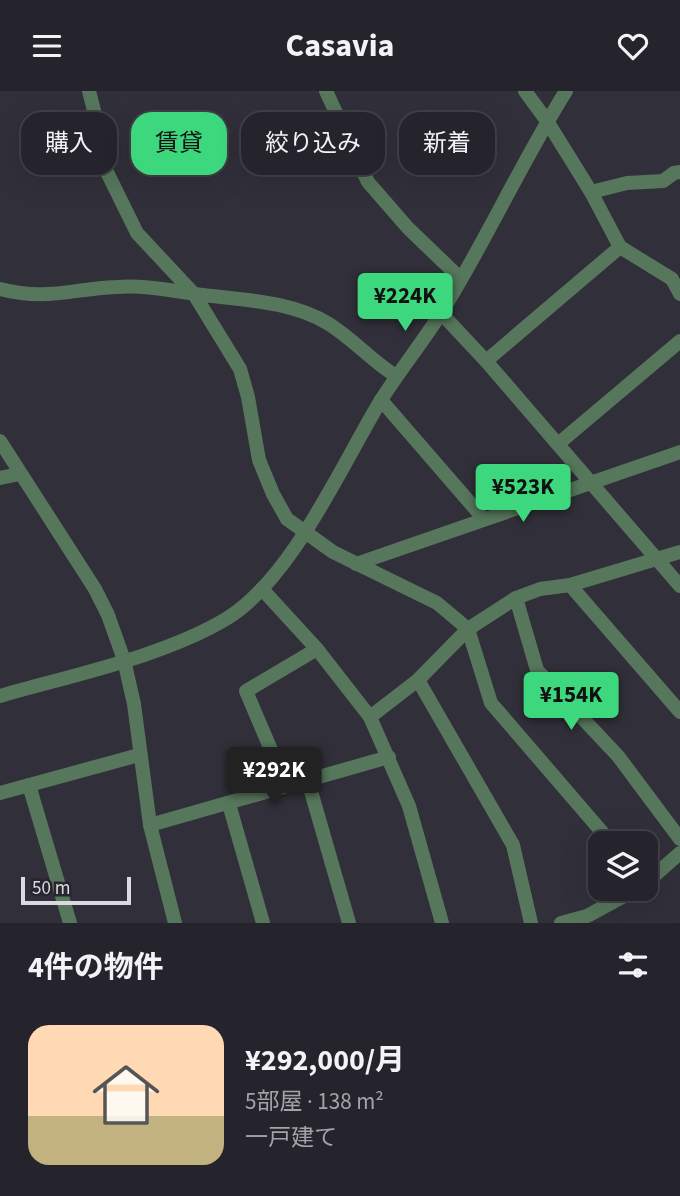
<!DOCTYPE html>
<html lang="ja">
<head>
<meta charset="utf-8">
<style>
  :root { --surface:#25232b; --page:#2d2b33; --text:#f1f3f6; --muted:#a3a4a9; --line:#424047; --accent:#3dd77e }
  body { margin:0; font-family:"Source Sans 3","Noto Sans JP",sans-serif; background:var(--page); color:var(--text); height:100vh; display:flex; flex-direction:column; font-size:26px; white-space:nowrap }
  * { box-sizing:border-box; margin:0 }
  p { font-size:23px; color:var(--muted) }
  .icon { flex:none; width:38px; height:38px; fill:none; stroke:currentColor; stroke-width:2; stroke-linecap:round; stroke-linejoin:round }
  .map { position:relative; height:832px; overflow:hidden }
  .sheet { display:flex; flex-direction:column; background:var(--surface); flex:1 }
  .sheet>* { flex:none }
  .top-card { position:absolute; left:21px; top:21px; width:639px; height:63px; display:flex; gap:14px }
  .buttons { position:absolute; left:588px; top:740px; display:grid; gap:14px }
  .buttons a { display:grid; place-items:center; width:70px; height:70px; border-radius:14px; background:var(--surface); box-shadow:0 7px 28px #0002,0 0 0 2px var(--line); font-size:35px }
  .scale { position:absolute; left:21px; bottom:18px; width:110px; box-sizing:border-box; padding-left:7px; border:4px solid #dbdae0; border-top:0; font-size:19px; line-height:24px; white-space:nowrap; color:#dbdae0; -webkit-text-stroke:5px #27262f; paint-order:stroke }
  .price { position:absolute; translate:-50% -60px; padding:0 16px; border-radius:7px; background:var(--accent); color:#111; font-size:23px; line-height:46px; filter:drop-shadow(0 2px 4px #0008) }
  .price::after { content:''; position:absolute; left:50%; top:42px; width:21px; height:16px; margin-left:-10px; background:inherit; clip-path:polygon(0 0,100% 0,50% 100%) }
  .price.active { background:#222; color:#fff }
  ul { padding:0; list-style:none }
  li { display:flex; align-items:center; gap:21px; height:175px; padding:0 28px }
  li+li { border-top:2px solid var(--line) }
  li span { display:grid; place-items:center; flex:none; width:196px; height:140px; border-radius:21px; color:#555 }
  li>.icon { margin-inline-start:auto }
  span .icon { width:84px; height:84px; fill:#fffc; stroke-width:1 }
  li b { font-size:30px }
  h2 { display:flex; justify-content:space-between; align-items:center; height:84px; padding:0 28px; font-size:30px }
  .chip { padding:0 24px; border-radius:21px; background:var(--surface); box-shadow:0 7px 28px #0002,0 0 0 2px var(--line); font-size:24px; line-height:63px }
  .chip.active { background:var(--accent); color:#111 }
  header { display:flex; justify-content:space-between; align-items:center; height:91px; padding:0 28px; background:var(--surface); font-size:32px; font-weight:700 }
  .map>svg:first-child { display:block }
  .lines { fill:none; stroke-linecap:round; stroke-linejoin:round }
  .minor { stroke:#56775b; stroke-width:14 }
</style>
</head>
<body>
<header><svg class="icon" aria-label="menu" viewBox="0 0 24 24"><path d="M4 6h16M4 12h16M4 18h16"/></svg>Casavia<svg class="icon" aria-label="heart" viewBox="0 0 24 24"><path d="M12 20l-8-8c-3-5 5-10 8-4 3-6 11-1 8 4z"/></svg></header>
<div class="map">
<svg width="680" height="832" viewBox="0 0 680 832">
  <rect width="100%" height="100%" fill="#312f39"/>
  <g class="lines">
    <g class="minor">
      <path d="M89,0l12,47 4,30 32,65 57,61 46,75 8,28 11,63 14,34 14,25 46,33 104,51 31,26 23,74 111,129 5,11"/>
      <path d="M326,0l42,91 40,46 52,50"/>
      <path d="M525,0l22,30 44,71 29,55 52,32 8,15"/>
      <path d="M591,101l36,-9 36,-2 11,-8 6,-1"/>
      <path d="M0,198c47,12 71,0 116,-2 26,-2 53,3 79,7 44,6 95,6 134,30 25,16 43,37 67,52"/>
      <path d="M441,222l45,48 194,225"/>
      <path d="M486,270l134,-114"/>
      <path d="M381,309l103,119"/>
      <path d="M0,350l95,148 13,26 16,45 10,44 16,121 25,98"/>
      <path d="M558,353l122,-103"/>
      <path d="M0,387l20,-4"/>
      <path d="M356,473l324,-112"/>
      <path d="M570,494l110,127"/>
      <path d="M262,498l55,60 53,68 39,89 33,117"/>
      <path d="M516,507l21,72 81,86 62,83"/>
      <path d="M418,589l95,165 18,78"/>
      <path d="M0,605c72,-21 162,-39 226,-77 66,-40 115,-153 155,-219 19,-30 41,-57 60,-87 45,-72 80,-150 125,-222"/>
      <path d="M370,626l48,-37 50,-51 48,-31 24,-9 30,-4 110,-33"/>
      <path d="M308,690l41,142"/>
      <path d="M29,694l41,138"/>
      <path d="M286,694l-40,-94 71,-42"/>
      <path d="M0,702l139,-38"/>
      <path d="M229,713l34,119"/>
      <path d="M150,734l239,-68"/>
      <path d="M646,792l34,-30"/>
      <path d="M561,832l26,-7 50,-27"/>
    </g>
  </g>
</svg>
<div class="buttons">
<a><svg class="icon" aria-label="layers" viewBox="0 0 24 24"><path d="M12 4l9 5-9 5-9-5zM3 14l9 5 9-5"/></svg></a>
</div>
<div class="scale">50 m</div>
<b class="price" style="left:405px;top:242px">¥224K</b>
<b class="price" style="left:523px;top:433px">¥523K</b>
<b class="price" style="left:571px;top:641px">¥154K</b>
<b class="price active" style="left:274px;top:716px">¥292K</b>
<div class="top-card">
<a class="chip">購入</a>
<a class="chip active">賃貸</a>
<a class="chip">絞り込み</a>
<a class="chip">新着</a>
</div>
</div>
<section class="sheet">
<h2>4件の物件<svg class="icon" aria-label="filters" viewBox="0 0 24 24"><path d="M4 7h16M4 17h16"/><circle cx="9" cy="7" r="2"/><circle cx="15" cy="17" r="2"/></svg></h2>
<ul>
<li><span style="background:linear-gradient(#ffd9b3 65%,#c2b280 0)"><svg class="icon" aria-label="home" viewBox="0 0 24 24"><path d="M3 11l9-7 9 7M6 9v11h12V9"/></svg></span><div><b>¥292,000/月</b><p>5部屋 · 138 m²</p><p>一戸建て</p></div></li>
</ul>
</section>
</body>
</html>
